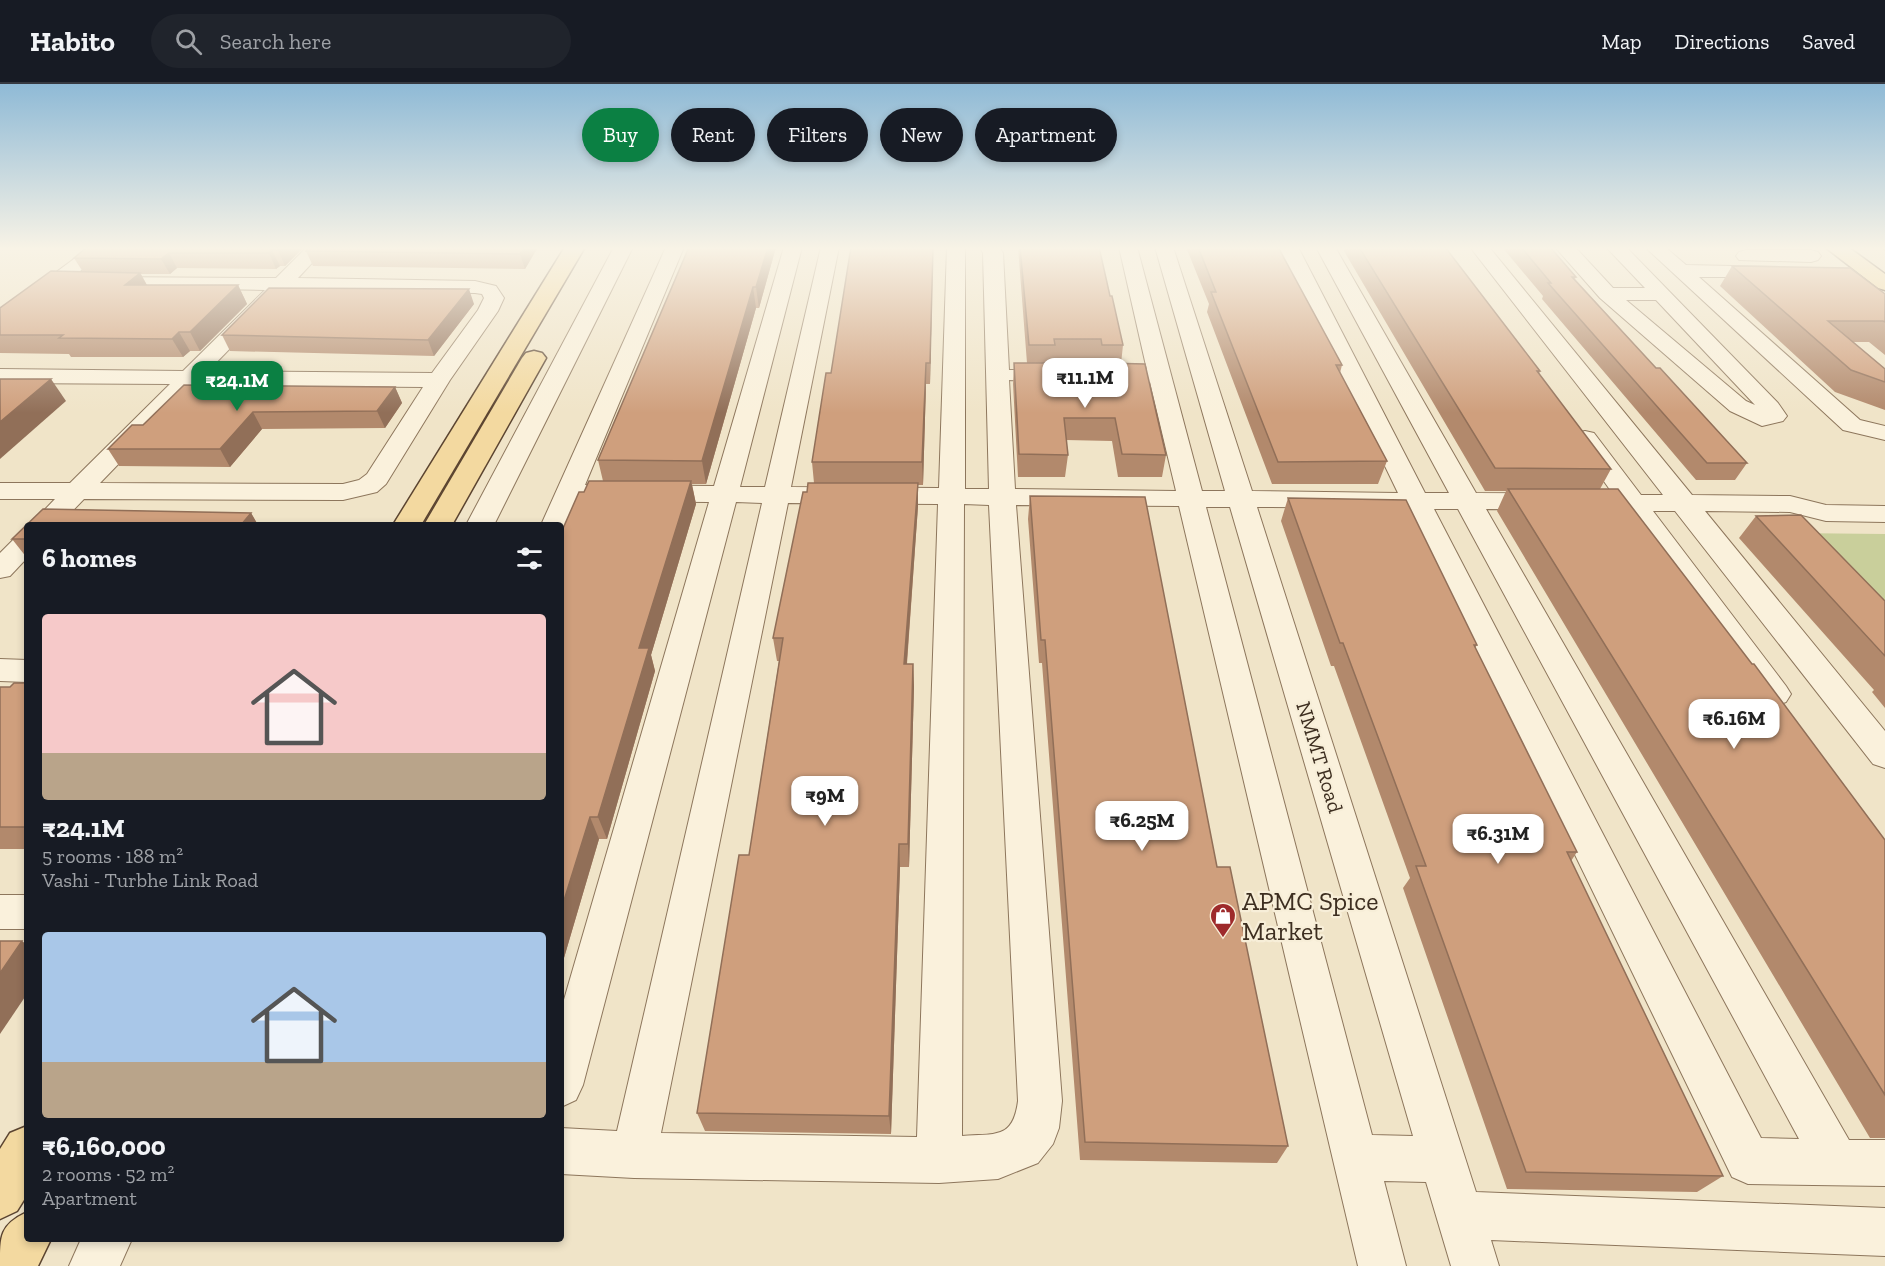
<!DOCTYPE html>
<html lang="en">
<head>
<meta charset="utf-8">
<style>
  :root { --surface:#171b24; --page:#20242c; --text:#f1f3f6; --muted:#9ea1a6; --line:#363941; --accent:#0b8043 }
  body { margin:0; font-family:"Zilla Slab",serif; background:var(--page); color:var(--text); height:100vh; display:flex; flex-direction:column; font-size:22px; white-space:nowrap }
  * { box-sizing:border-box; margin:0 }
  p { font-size:20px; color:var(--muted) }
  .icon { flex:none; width:33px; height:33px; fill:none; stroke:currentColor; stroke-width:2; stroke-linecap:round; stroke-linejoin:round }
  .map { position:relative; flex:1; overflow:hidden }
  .sheet { position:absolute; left:24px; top:438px; width:540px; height:720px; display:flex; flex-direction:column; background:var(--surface); border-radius:6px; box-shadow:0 3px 9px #0003 }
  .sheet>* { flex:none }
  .hud { position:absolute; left:582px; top:24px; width:570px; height:54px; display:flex; gap:12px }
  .price { position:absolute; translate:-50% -51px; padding:0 14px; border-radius:12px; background:#fff; color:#222; font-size:20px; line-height:39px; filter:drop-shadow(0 2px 3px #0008) }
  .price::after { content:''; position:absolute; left:50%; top:36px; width:18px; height:14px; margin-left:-9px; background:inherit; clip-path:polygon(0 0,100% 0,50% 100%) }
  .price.active { background:var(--accent); color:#fff }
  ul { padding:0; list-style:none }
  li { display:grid; align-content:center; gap:12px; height:318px; padding:0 18px }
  li span { display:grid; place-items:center; height:186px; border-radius:6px; color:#555 }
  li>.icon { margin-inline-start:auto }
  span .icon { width:108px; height:108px; fill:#fffc; stroke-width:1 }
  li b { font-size:26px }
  h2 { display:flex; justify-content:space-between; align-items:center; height:72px; padding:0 18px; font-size:26px }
  .pill { padding:0 21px; border-radius:27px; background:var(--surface); box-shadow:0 3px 9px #0003; font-size:21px; line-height:54px }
  .pill.active { background:var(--accent); color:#fff }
  header { display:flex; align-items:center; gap:36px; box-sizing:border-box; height:84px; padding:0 30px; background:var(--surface); border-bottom:2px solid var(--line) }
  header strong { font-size:28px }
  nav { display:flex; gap:33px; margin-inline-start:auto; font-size:21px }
  .search { width:420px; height:54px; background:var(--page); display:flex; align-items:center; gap:15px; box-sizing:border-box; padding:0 21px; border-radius:33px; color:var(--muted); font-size:22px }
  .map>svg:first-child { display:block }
  .green { fill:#c9cf9b }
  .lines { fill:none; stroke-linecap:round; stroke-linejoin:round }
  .minor-casing { stroke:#8d765c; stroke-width:2 }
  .major-casing { stroke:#5b4430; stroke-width:3 }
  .minor { fill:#faf1dc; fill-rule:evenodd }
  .major { fill:#f3d9a0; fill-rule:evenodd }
  .wall { fill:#b2896c; fill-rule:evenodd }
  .shaded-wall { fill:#916f58 }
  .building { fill:#cf9f7d; stroke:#916f58; stroke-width:1.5 }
  .labels { text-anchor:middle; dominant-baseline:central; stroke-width:4.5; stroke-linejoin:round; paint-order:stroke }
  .street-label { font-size:21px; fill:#3d2e20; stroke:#f7eed8 }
  .near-poi-label { font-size:26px; fill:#3d2e20; stroke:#f7eed8; text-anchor:start }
</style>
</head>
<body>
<header>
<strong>Habito</strong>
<div class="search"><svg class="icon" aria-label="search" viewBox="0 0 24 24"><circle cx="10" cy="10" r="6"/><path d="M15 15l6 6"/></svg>Search here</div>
<nav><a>Map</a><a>Directions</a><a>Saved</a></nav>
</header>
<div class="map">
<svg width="1885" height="1182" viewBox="0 0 1885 1182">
  <rect width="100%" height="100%" fill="#f0e4c8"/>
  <path class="green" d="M1790,449l95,1v105z"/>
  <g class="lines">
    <defs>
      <g id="minor">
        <path d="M90,163h21l-104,81 -7,2v-16z"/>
        <path d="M307,163h20l-29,31 177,3 21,5 8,12 -6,13 -48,69 -64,104 -9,8 -34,8 -259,-1 -25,26h-29l25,-26h-55v-16h70l100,-99 -170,-1v-14l183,2 82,-81 -162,-3 -7,-2 -3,-4 3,-4 180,1zM287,206l188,3 7,1 2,4 -6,12 -46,63 -224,-2zM195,301l228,2 -56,87 -8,6 -16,4 -243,-1z"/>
        <path d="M614,163h19l-139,278h-28z"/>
        <path d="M666,163h18l-99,238 129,1 70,-239h18l-62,240h25l56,-240h18l-48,240 148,1 8,-241h18v242h24l-6,-236 -3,-6h19l4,6 6,117h138l-28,-123h18l65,244h23l-70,-244h18l79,244 146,2 -119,-246h19l127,246h24l-133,-246h19l141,246 137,1 -40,-56 3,-5 9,-2 9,2 47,62h22l-193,-248h19l203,248 98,1 36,9 59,1v16l-59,-1 -36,-9 -85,-1 180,220v37l-12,-4 -198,-253h-22l133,175 5,8 -5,8 -11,4 -11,-4 -139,-192 -139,-1 363,631h36v46l-137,-2 -16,-7 -326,-669 -149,-1 219,685 409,16v48l-394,-16 8,26h-48l-25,-84 -42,-1 22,85h-48l-179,-760 -163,-1 46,596 -3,27 -6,16 -15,19 -40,16 -59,4 -305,-5 -73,-4v-46l56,3 145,-628 -26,-1 -153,583 -7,15 -15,7v-97l148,-508 -130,-1 -14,30 -4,1v-7h-20zM1009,296l141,2 26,109 -161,-2zM788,419l150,1 -21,633 -256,-4zM964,420l25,1 29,596c-5,39 -23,32 -56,35zM1206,423h24l183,629 -41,-1zM1434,425h24l341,630 -38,-1z"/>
        <path d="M1555,163h20l38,41h32l-39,-41h20l152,156 9,13 -4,5 -21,5 -32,-15 -130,-113zM1626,216h30l99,105 -9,-4z"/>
        <path d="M1645,163h20l21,18 93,2 3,4 -3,4 -7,2h-73l161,143 25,6v14l-42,-10z"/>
        <path d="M1746,166h65l7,2 3,4 -3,4 -7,2 -72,-2 -3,-4 3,-4z"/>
        <path d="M27,449v25l-17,18 -10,2v-25l17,-17z"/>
        <path d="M0,575l27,1v22l-27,-1z"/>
        <rect x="0" y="811" width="27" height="34"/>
        <path d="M81,1155h51l-12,27h-51z"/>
      </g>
      <g id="major">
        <path d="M565,163h20l-164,278h-28z"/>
        <path d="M1825,163h23l37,27v16l-7,-2z"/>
        <path d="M534,267l8,2 4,5 -94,167h-28l98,-167 4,-5z"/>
        <path d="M27,1042v69l-10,16 -17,8v-70l10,-16z"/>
        <path d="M27,1128v27h24l-13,27h-38c0,-31 0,-41 27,-54z"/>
      </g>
    </defs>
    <use href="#minor" class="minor-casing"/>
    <use href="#major" class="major-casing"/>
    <use href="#minor" class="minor"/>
    <use href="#major" class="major"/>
  </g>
  <g class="wall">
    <path d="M87,163h217l-19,19h-5l-4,3 -99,-1 -7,6h-29l6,11h91l9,19 -47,47h-10l-7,6h-112l-2,-3 -69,-1v-45l83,-36 -9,-14z"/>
    <path d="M309,163h229l-13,22 -212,-3 -7,-15z"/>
    <path d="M776,163l-17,61h-3l-50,176h-14l4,20 -45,151 4,16 -48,168h-8l-38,129 23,-476 19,-11 -5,-21z"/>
    <path d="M933,163l-3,137h-4l-3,101h-5v21l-11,158h6l1,23 -5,180h-9l-9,267 -186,-3 -8,-18 52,-258 30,-194h-2l-4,-23 34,-146 7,-9 -2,-21 19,-89z"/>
    <path d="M1018,163h81l11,49 13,49 -2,19 45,91 -4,22h-44l-6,-36 -46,-1 2,15 -3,22h-47l-5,-93 1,-21h13zM1054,276h45l1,6h5l-2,19 2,11 -44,-1 -7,-32z"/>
    <path d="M1186,163h92l64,118 -2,8 47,88 -9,23h-106l-65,-172 2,-8z"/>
    <path d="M1345,163h100l95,124 -1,3 72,95 -11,20 285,351v298h-15l-373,-627 9,-20h-21l-141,-240z"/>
    <path d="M1502,163h48l26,30 -1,2 81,89 91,95 -12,17h-39l-154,-181 1,-3z"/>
    <path d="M1879,163h6v4z"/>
    <path d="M1732,182l153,28v61l-16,-13h-16l32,27v41l-50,-18 -115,-106z"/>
    <path d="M474,220l-40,52 -204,-5 -8,-16z"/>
    <path d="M395,303l7,16 -17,25 -123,1 -32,38 -111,-1 -11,-17 35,-24z"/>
    <path d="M1030,412l187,371 71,279 -11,17 -197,-3 -38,-497h-3l-11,-144z"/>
    <path d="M1288,414l189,147 -2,3 102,204 -6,9 152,315 -26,16 -190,-3 -104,-301 7,-10 -76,-212h-3l-50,-145z"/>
    <path d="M43,425l208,4 7,12h-231v33l-15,-19z"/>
    <path d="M1756,432l129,85v107l-13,-16 2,-2 -135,-152z"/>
    <path d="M27,599v166h-27v-162h10z"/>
  </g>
  <g class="shaded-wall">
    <path d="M282,163h22l-19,19 -7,-16z"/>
    <path d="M525,163h13l-13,22 -5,-15z"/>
    <path d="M768,163h8l-17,61 -3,-21z"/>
    <path d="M933,163l-3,137v-21z"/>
    <path d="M272,166l8,16 -4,3 -7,-16z"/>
    <path d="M169,169l8,15 -7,6 -9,-15z"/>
    <path d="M140,189l10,18 -25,-6z"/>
    <path d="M238,201l9,19 -47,47 -10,-19z"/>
    <path d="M753,203l3,21 -50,176 -4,-23z"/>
    <path d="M469,205l5,15 -40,52 -6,-16z"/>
    <path d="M179,248l11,19 -7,6 -11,-18z"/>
    <path d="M926,279v21l-3,101 -1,-23z"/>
    <path d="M51,295l15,22 -66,58v-37z"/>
    <path d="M395,303l7,16 -17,25 -8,-17z"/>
    <path d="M253,328l9,17 -32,38 -10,-18z"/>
    <path d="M691,397l5,23 -45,151 4,16 -48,168 -9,-22 41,-169z"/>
    <path d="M918,399v23l-13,181 -1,-23z"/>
    <path d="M251,429l7,12h-17z"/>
    <path d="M913,580l1,23 -5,180 -1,-23z"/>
    <path d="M590,733l9,22 -38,129v-58z"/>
    <path d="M899,760l1,23 -9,267 -2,-18z"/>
    <path d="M22,857l5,4v49l-27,40v-61z"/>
  </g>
  <g class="building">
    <path d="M87,163h195l-4,3h-6l-3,3h-100l-8,6 -87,-1z"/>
    <path d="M309,163h216l-5,7 -214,-3z"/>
    <path d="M689,163h79l-12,40h-3l-51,174 -104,-1z"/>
    <path d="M851,163h82l-3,116h-4l-4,99h-110l14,-89h5z"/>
    <path d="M1020,163h79l11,49h2l11,49h-21l-1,-6h-47l1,6h-26z"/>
    <path d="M1198,163h80l64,118h-6l51,96 -109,1 -67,-170h5z"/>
    <path d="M1359,163h86l95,124h-3l74,98 -116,-1z"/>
    <path d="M1521,163h29l26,30h-4l84,91h4l87,95h-40l-159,-180h3z"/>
    <path d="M1732,182l118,2 35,26v28l-2,-1h-55l57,48v13l-34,-12z"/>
    <path d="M51,187l89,2 -15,12h113l-48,47h-11l-7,7 -113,-1 4,-3h-63v-27z"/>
    <path d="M269,204l200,1 -41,51 -206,-5z"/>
    <path d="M1014,279h43l4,32 50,1 -6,-33 40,1 21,91 -44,-1 -7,-36h-51l4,37 -49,-1z"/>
    <path d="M0,295h51l-51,43z"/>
    <path d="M184,301l211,2 -18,24 -124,1 -33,37h-112l24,-24h11z"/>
    <path d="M589,397h102l-52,167h10l-51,169h-8l-29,93v-377l18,-41h5z"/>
    <path d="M808,399h110l-14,181h9l-5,180h-9l-10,272 -192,-3 42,-258h10l34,-217h-10l30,-146h4z"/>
    <path d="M1508,405h110l134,175h2l131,176v255z"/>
    <path d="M1030,412l115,1 72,370h13l58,279 -203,-4 -40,-502h-4z"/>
    <path d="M1288,414l118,2 71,145h-3l103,207h-10l156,324 -197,-4 -110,-306h10l-83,-223h-3z"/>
    <path d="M43,425l208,4 -10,12h-214v14h-15z"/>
    <path d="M1801,431l84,86v55l-129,-140z"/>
    <path d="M14,599h13v144h-27v-140h10z"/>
    <path d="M0,857h22l-22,32z"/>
  </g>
  <linearGradient id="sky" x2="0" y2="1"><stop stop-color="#8fbad6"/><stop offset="0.5" stop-color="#f8f3e6"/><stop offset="1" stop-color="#f8f3e6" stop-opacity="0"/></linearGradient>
  <rect width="1885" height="329" fill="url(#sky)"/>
  <defs>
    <symbol id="shop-pin" viewBox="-11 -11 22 30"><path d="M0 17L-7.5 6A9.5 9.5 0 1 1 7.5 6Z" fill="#9e2a2b" stroke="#f7eed8"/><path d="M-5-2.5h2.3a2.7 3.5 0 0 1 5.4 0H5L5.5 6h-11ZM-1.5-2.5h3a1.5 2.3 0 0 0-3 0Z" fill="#fff"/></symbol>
  </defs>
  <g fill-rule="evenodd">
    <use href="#shop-pin" x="1208" y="817" width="30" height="40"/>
  </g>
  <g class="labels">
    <g class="street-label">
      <text transform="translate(1320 673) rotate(73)">NMMT Road</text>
    </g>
    <g class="near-poi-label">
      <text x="1242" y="817">APMC Spice<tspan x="1242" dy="30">Market</tspan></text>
    </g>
  </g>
</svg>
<b class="price" style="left:1085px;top:325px">₹11.1M</b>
<b class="price active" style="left:237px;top:328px">₹24.1M</b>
<b class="price" style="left:1734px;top:666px">₹6.16M</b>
<b class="price" style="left:825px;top:743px">₹9M</b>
<b class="price" style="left:1142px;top:768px">₹6.25M</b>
<b class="price" style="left:1498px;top:781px">₹6.31M</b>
<div class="hud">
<a class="pill active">Buy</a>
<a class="pill">Rent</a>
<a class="pill">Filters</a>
<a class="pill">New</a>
<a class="pill">Apartment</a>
</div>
<section class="sheet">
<h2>6 homes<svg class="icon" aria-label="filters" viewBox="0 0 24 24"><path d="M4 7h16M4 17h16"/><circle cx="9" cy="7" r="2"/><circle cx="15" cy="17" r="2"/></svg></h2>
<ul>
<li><span style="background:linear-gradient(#f6c9c9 75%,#b9a48a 0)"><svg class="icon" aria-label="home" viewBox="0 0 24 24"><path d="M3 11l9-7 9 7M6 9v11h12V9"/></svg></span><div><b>₹24.1M</b><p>5 rooms · 188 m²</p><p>Vashi - Turbhe Link Road</p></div></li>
<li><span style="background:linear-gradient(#a9c7e8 70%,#b9a48a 0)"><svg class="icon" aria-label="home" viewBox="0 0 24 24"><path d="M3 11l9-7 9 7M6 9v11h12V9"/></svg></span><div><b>₹6,160,000</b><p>2 rooms · 52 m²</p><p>Apartment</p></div></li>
</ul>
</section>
</div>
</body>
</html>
